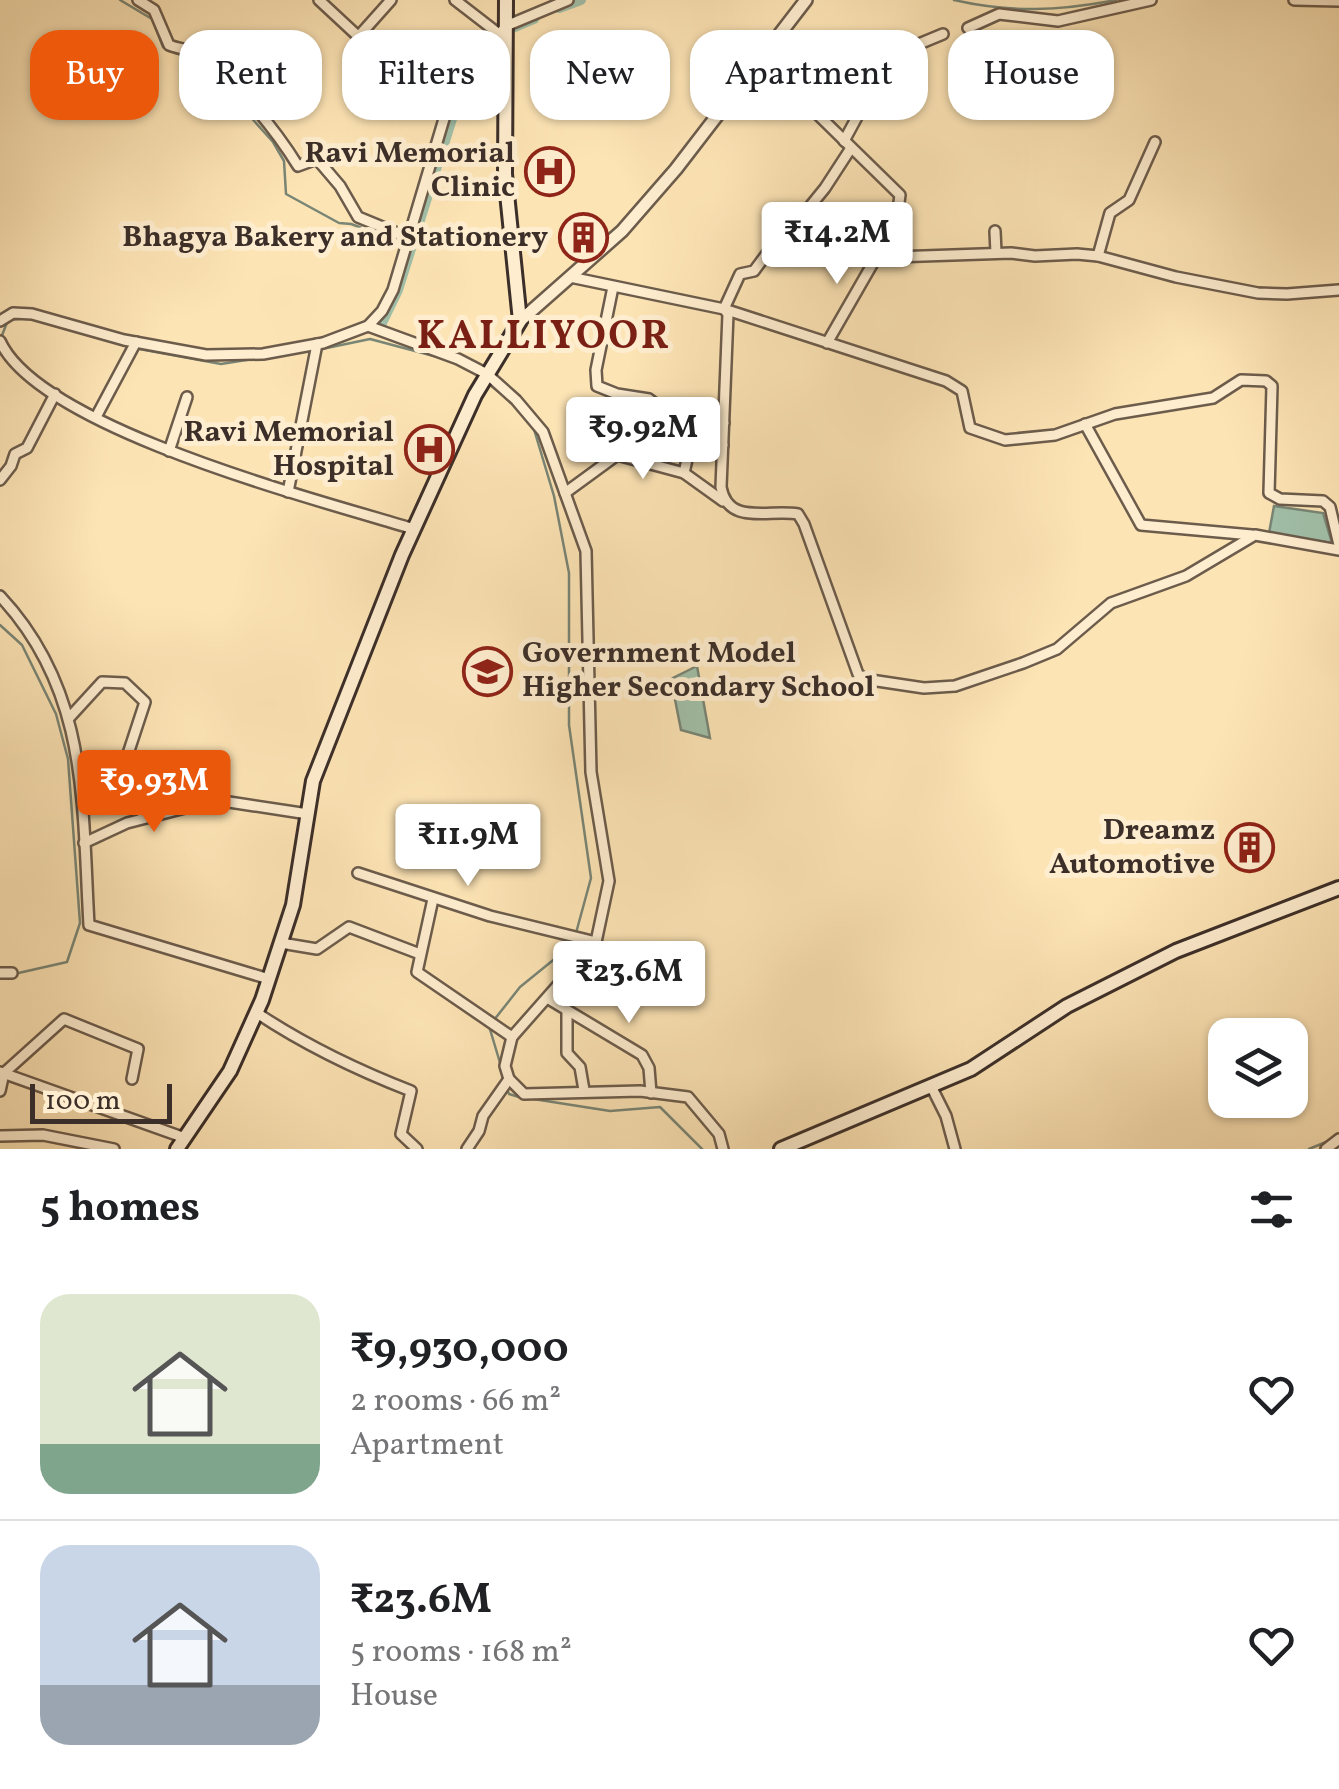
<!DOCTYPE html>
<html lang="en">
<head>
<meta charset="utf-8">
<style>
  :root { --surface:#fff; --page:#f6f6f6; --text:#202124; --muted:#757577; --line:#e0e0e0; --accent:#ea580c }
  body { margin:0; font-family:Vollkorn,serif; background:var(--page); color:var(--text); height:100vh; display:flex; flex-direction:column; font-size:38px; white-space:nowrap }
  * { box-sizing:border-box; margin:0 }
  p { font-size:32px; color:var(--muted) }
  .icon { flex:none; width:55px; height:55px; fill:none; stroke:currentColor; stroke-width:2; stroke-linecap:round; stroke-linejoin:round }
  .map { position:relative; height:1149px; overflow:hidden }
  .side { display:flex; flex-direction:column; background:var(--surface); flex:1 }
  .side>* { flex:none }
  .top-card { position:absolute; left:30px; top:30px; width:1280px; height:90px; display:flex; gap:20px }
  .buttons { position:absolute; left:1208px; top:1018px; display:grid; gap:20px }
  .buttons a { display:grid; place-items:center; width:100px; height:100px; border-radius:20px; background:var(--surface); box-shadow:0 2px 8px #0004; font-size:50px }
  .scale { position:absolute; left:30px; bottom:25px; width:142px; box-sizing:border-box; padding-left:10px; border:5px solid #3c2f29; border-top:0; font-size:28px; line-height:35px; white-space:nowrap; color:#3c2f29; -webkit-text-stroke:8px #feedcf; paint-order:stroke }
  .price { position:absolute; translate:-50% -85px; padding:0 22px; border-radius:10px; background:#fff; color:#222; font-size:32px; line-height:65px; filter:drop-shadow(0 2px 5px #0008) }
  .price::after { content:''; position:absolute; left:50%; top:60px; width:30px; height:22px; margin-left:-15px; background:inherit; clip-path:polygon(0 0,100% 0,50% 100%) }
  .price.selected { background:var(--accent); color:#fff }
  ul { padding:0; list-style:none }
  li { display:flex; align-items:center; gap:30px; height:250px; padding:0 40px }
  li+li { border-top:2px solid var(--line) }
  li span { display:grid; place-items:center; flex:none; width:280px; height:200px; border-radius:30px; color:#555 }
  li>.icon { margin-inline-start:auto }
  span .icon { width:120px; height:120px; fill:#fffc; stroke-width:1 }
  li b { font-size:42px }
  h2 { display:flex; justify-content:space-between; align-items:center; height:120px; padding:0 40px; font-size:42px }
  .chip { padding:0 35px; border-radius:30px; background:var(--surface); box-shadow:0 2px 8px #0004; font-size:35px; line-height:90px }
  .chip.selected { background:var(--accent); color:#fff }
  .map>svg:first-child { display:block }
  .water { fill:#a1bfa8; stroke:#798575; stroke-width:2.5 }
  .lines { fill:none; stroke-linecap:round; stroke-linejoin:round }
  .stream { stroke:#798575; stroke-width:2.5 }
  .canal { stroke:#a1bfa8; stroke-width:10 }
  .minor-casing { stroke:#6c5c4c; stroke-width:14 }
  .tertiary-casing { stroke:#6c5c4c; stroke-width:16 }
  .secondary-casing { stroke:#3c2f29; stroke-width:18 }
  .minor { stroke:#feedcf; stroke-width:9 }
  .tertiary { stroke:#feedcf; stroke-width:11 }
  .secondary { stroke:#feedcf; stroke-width:12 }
  .labels { text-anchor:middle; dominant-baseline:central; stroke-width:10; stroke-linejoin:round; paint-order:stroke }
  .poi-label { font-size:30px; font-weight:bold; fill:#3c2f29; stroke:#feedcf; text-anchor:end }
  .district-label { font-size:40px; font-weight:bold; letter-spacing:2.5px; fill:#7a1f14; stroke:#feedcf }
</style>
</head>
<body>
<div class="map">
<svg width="1339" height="1149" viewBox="0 0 1339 1149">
  <rect width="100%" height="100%" fill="#fde4b5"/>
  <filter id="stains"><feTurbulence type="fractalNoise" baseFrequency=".002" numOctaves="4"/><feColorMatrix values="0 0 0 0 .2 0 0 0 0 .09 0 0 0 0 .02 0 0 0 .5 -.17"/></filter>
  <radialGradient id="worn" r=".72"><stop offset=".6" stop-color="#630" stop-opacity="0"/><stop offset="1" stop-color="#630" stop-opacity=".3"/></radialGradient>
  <g class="water">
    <path d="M1274,506l49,7 9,30 -63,-10z"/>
    <path d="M697,666l13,72 -29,-8 -10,-51z"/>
  </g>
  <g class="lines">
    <g class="stream">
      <path d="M120,0l32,19 11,28 42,19 68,76 11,19 2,33 53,29 12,1 48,17"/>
      <path d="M954,0c57,13 105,11 162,0"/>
      <path d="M412,246h1"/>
      <path d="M1,338l7,-18 23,-2"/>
      <path d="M106,339l28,9 87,16 38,-6"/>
      <path d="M322,349l48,-10 75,20"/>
      <path d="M282,355l32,-5"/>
      <path d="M490,385l22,17"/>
      <path d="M0,625l22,20 34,69 12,45 12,164 -13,39 -53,12"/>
      <path d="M494,1020l26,-33 53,-43 18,-66 -22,-153v-152l-15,-77 -21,-70"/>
      <path d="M489,1026l12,40"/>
      <path d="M507,1089l2,5 10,3"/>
      <path d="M527,1098l83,13 50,-4 42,42"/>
      <path d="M1309,1149l22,-9"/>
    </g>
    <g class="canal">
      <path d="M559,8l22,-8"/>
      <path d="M508,30l26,-11"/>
      <path d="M381,325l17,-35 59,-187 42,-61"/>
    </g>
    <defs>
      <g id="minor">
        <path d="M138,0l16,10 15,35c9,4 21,4 29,9 35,22 79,78 100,112l19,-7 23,27 18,31 51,21"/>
        <path d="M319,0l85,79 48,13 6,-1 48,-65 62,-26"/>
        <path d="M455,0l44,34"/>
        <path d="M1294,0l45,1"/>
        <path d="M968,28l31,-14 59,7 93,-21"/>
        <path d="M358,37l33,-37"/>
        <path d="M761,59l139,136 -2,15 -17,39 13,8 117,-4 24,3 42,-2 21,2 78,21 82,16 29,1 52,-4"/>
        <path d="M844,141l46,-85 53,-22"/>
        <path d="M851,148l-26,40 -52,64 -2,-4 -17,23 -14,3 -16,35 222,72 16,10 8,37 35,12 50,-5 60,-21 98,-16 28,-18 25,1 6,5 -3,107 11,6 43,2 7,6 9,38"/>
        <path d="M995,231l1,22"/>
        <path d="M1098,256l12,-43 19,-13 26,-58"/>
        <path d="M570,277l154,32 4,5 -7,173c7,39 47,22 77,27l6,10 54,150 6,5 60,9 31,-2 68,-23 34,-14 54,-46 75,-27 69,-41 84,15"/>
        <path d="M613,287l-17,83 1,16 20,8 32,5 43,32 32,-8"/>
        <path d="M0,321l13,-8 19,1 92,26 82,15 57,-1 60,-11 45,-17 14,-15 11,-21 59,-198"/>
        <path d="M368,326l90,33 29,15 29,26 27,32 43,119 5,221 18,109 -13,61 -84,95 -7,29 4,13 15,15 116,-3 48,6 31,37 4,15"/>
        <path d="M0,341c40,88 322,160 414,188"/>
        <path d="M827,343l54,-94"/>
        <path d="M96,417l40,-75"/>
        <path d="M1085,424l56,101 111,10"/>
        <path d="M169,451l18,-54"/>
        <path d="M684,473l4,-18 35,-10"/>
        <path d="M0,480l11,-14 4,-12 12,-6 28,-54"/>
        <path d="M288,492l29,-148"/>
        <path d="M565,493l52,-38 67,18 39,28"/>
        <path d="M0,596c89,95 82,208 89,329l180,54"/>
        <path d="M69,718l33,-36 23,1 20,19 -21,64 20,52"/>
        <path d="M84,843l43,-20 89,-23 92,14"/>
        <path d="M358,873l132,43 106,26"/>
        <path d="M433,899l-16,73 95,65"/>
        <path d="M281,943l36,6 32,-22 71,27"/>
        <path d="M0,973h12"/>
        <path d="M547,998l95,57 7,13 2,25"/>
        <path d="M567,1011v42l13,14 4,23"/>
        <path d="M257,1013c48,32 100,57 154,78l-10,43 16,15"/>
        <path d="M0,1072l185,66"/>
        <path d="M932,1088l14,28 9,33"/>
        <path d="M0,1091l4,-18 60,-54 74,30 -6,30"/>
        <path d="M0,1136l43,-1 71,14"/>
        <path d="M467,1149l12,-18 4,-15 26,-37"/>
        <path d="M1326,1149l13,-10"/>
      </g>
      <path id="tertiary" d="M520,321l102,-90 54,-62 130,-169"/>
      <g id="secondary">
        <path d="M177,1149l53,-78 32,-71 31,-95 20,-124 89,-226 73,-160 45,-74 -15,-147 1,-174"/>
        <path d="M781,1149l190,-80 96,-63 109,-55 163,-63"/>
      </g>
    </defs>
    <use href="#minor" class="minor-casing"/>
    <use href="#tertiary" class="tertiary-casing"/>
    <use href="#secondary" class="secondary-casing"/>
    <use href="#minor" class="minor"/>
    <use href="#tertiary" class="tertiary"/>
    <use href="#secondary" class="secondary"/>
  </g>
  <defs>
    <symbol id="hospital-ring" viewBox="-11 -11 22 22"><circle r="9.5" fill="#feedcf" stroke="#8f2418" stroke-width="1.5"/><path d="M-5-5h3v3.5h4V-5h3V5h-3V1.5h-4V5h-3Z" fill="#8f2418"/></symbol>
    <symbol id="building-ring" viewBox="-11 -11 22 22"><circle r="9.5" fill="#feedcf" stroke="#8f2418" stroke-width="1.5"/><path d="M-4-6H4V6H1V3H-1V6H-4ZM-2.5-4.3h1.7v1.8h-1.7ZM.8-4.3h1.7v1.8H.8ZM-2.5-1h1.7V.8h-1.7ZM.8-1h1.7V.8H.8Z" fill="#8f2418"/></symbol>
    <symbol id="school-ring" viewBox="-11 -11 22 22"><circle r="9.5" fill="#feedcf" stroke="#8f2418" stroke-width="1.5"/><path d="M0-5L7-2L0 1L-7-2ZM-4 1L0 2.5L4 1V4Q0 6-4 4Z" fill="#8f2418"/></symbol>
  </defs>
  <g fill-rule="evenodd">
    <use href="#hospital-ring" x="522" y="144" width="55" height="55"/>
    <use href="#building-ring" x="556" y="210" width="55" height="55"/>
    <use href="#hospital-ring" x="402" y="422" width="55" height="55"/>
    <use href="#school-ring" x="460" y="644" width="55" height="55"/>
    <use href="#building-ring" x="1222" y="820" width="55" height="55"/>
  </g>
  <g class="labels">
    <g class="poi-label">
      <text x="515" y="154">Ravi Memorial<tspan x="515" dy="34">Clinic</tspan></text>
      <text x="548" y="238">Bhagya Bakery and Stationery</text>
      <text x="394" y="433">Ravi Memorial<tspan x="394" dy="34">Hospital</tspan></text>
      <text x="522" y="654" text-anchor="start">Government Model<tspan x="522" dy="34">Higher Secondary School</tspan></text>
      <text x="1215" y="831">Dreamz<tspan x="1215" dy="34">Automotive</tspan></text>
    </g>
    <g class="district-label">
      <text x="544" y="338">KALLIYOOR</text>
    </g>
  </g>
  <rect width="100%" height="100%" filter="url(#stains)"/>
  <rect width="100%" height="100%" fill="url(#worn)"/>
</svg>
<div class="buttons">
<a><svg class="icon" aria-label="layers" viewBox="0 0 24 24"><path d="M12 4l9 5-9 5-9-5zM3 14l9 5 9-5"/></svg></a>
</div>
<div class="scale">100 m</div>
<b class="price" style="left:837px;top:287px">₹14.2M</b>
<b class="price" style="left:643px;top:482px">₹9.92M</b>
<b class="price selected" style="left:154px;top:835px">₹9.93M</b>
<b class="price" style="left:468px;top:889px">₹11.9M</b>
<b class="price" style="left:629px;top:1026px">₹23.6M</b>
<div class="top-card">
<a class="chip selected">Buy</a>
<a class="chip">Rent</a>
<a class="chip">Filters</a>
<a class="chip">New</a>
<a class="chip">Apartment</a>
<a class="chip">House</a>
</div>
</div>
<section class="side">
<h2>5 homes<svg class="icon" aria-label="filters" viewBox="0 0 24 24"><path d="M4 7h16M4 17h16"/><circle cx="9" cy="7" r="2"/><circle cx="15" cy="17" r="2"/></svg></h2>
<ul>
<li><span style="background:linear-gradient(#dfe7d0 75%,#7fa58c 0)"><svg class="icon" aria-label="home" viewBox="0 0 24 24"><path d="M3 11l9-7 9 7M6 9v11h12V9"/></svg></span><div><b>₹9,930,000</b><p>2 rooms · 66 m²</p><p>Apartment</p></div><svg class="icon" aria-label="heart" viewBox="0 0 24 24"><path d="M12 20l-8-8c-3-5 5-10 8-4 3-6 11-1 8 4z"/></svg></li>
<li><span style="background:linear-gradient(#c9d6e8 70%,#9aa5b1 0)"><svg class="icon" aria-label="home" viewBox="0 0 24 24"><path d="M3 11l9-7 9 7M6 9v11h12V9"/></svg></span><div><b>₹23.6M</b><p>5 rooms · 168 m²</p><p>House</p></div><svg class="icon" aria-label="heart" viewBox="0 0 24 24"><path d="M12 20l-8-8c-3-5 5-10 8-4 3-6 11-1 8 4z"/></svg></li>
</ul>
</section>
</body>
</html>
